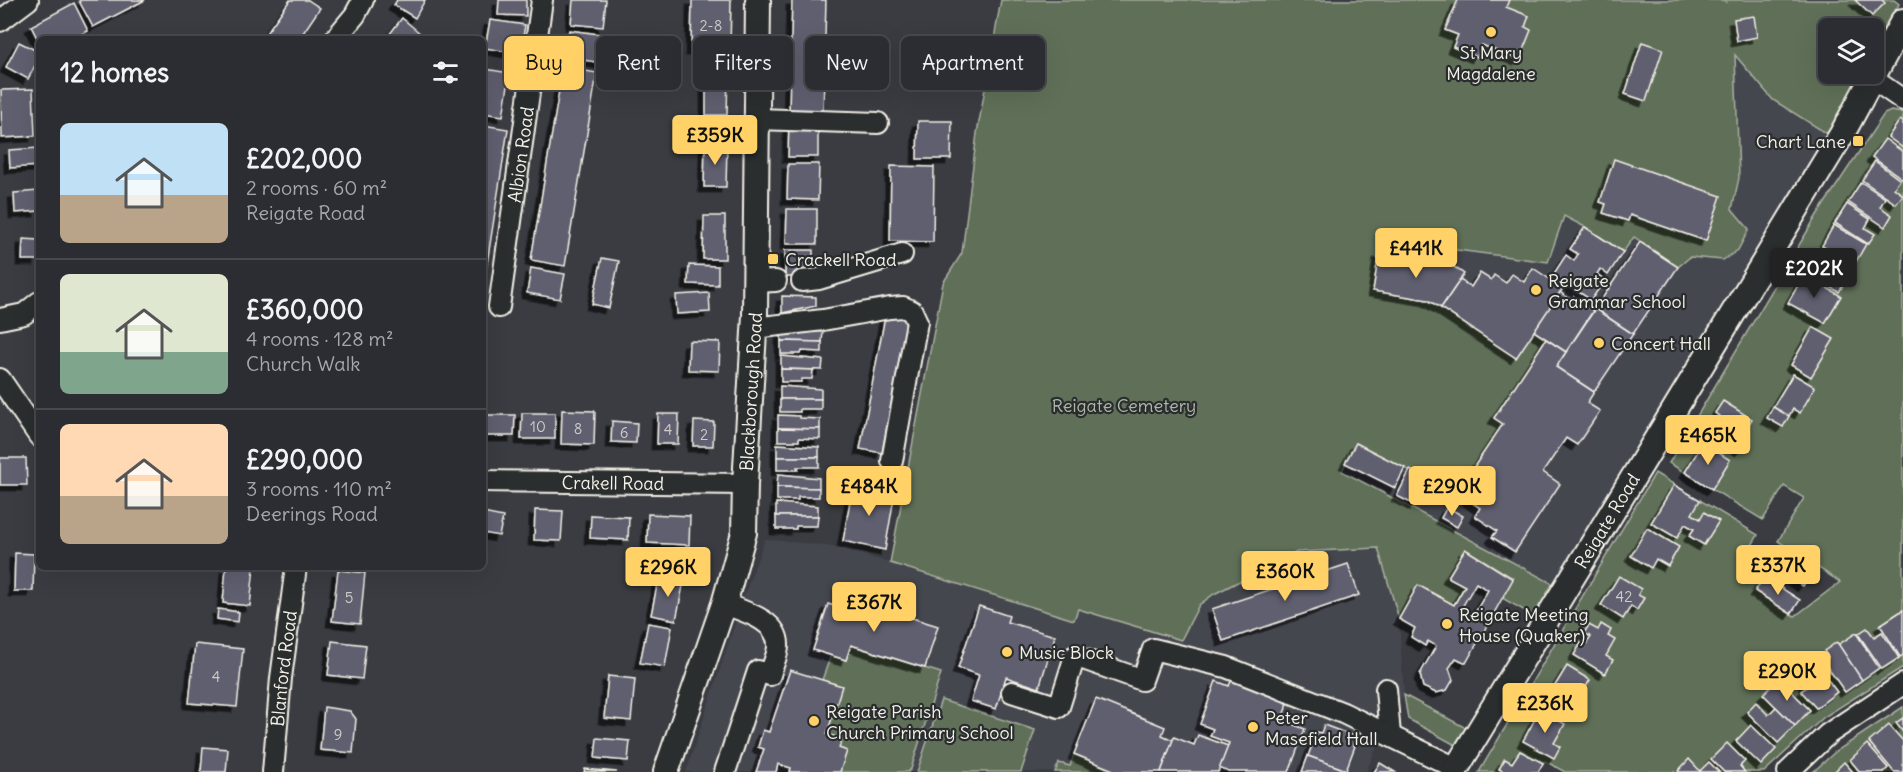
<!DOCTYPE html>
<html lang="en">
<head>
<meta charset="utf-8">
<style>
  :root { --surface:#2c2d32; --page:#34353a; --text:#f1f3f6; --muted:#a6a8ac; --line:#48494d; --accent:#ffd166 }
  body { margin:0; font-family:Delius,sans-serif; background:var(--page); color:var(--text); height:100vh; display:flex; flex-direction:column; font-size:22px; white-space:nowrap }
  * { box-sizing:border-box; margin:0 }
  p { font-size:20px; color:var(--muted) }
  .icon { flex:none; width:33px; height:33px; fill:none; stroke:currentColor; stroke-width:2; stroke-linecap:round; stroke-linejoin:round }
  .map { position:relative; flex:1; overflow:hidden }
  .sheet { position:absolute; left:36px; top:36px; width:450px; height:534px; display:flex; flex-direction:column; background:var(--surface); border-radius:9px; box-shadow:0 6px 24px #0002,0 0 0 2px var(--line) }
  .sheet>* { flex:none }
  .guide { position:absolute; left:504px; top:36px; width:570px; height:54px; display:flex; gap:12px }
  .fabs { position:absolute; left:1818px; top:18px; display:grid; gap:12px }
  .fabs a { display:grid; place-items:center; width:66px; height:66px; border-radius:9px; background:var(--surface); box-shadow:0 6px 24px #0002,0 0 0 2px var(--line); font-size:30px }
  .price { position:absolute; translate:-50% -51px; padding:0 14px; border-radius:6px; background:var(--accent); color:#111; font-size:20px; line-height:39px; filter:drop-shadow(0 2px 3px #0008) }
  .price::after { content:''; position:absolute; left:50%; top:36px; width:18px; height:14px; margin-left:-9px; background:inherit; clip-path:polygon(0 0,100% 0,50% 100%) }
  .price.selected { background:#222; color:#fff }
  ul { padding:0; list-style:none }
  li { display:flex; align-items:center; gap:18px; height:150px; padding:0 24px }
  li+li { border-top:2px solid var(--line) }
  li span { display:grid; place-items:center; flex:none; width:168px; height:120px; border-radius:9px; color:#555 }
  li>.icon { margin-inline-start:auto }
  span .icon { width:72px; height:72px; fill:#fffc; stroke-width:1 }
  li b { font-size:26px }
  h2 { display:flex; justify-content:space-between; align-items:center; height:72px; padding:0 24px; font-size:26px }
  .chip { padding:0 21px; border-radius:9px; background:var(--surface); box-shadow:0 6px 24px #0002,0 0 0 2px var(--line); font-size:21px; line-height:54px }
  .chip.selected { background:var(--accent); color:#111 }
  .map>svg:first-child { display:block }
  .built { fill:#454650 }
  .green { fill:#607059; stroke:#aab0a0; stroke-width:1.5 }
  .building { fill:#605e70; stroke:#f4f1e8; stroke-width:1.5; fill-rule:evenodd; filter:url(#shadow) }
  .lines { fill:none; stroke-linecap:round; stroke-linejoin:round }
  .minor-casing { stroke:#f4f1e8; stroke-width:24 }
  .major-casing { stroke:#f4f1e8; stroke-width:28 }
  .minor { stroke:#2a2d2e; stroke-width:20 }
  .major { stroke:#2a2d2e; stroke-width:24 }
  .poi-dot { fill:#ffd166; stroke:#2a2d2e; stroke-width:2 }
  .labels { text-anchor:middle; dominant-baseline:central; stroke-width:4.5; stroke-linejoin:round; paint-order:stroke }
  .number-label { font-size:15px; fill:#cfccca }
  .poi-label { font-size:18px; fill:#f4f1e8; stroke:#2a2d2e; text-anchor:start }
  .street-label { font-size:18px; fill:#f4f1e8; stroke:#2a2d2e }
  .park-label { font-size:18px; fill:#b1b7a8; stroke:#2a2d2e }
</style>
</head>
<body>
<div class="map">
<svg width="1903" height="772" viewBox="0 0 1903 772">
  <defs>
    <filter id="shadow"><feDropShadow dx="-5.5" dy="5.5" stdDeviation="0" flood-color="#0009"/></filter>
  </defs>
  <rect width="100%" height="100%" fill="#3a3c42"/>
  <filter id="ink" filterUnits="userSpaceOnUse"><feTurbulence type="fractalNoise" baseFrequency=".0167" numOctaves="2"/><feDisplacementMap in="SourceGraphic" scale="12" xChannelSelector="R" yChannelSelector="G"/><feConvolveMatrix kernelMatrix="1 2 1 2 8 2 1 2 1" color-interpolation-filters="sRGB"/></filter>
  <g filter="url(#ink)">
    <g class="built">
      <path d="M1723,0l50,100 56,35 -274,450 -226,-121 14,-231 221,-17z"/>
      <path d="M765,539l71,8 126,37 112,36 3,-11 104,31 18,-35 15,-11 83,-42 81,-4 21,71 5,76 -21,37 -17,40h-680l59,-179z"/>
    </g>
    <g class="green">
      <path d="M1001,0h722l3,2v-2h168l5,4 -25,48v-24h-46v46h34l-33,61 -56,-35 -38,-45 4,123 -7,31 17,20 -11,21 -15,10 -33,-3 -12,10 -44,-30 -11,15 -38,-25 -21,-11 -16,46 -167,-22 -7,51 54,9 88,58 18,-27 12,8 -52,78 9,7 -56,83 -20,-28 -71,-36 -14,28 213,114 -19,32 -34,-19 11,-20 -48,-29 -16,28 16,9 -11,19 -36,-19 -19,33 -21,-71 -81,4 -83,42 -15,11 -18,35 -103,-31 -4,11 -184,-57 53,-280 19,-30 15,-120z"/>
      <path d="M1891,111l12,2v497l-23,15 20,32 3,-2v12l-79,50 -60,55h-199l-20,-11 -2,2 -23,-12 -8,12 -8,-4 -4,10 5,3h-26l176,-299 103,62 -16,27 22,15 -9,14 36,23 4,2 45,-34 -62,-41 26,-43 -20,-12 -21,34 -94,-57 148,-248 67,-101z"/>
      <path d="M851,645l90,28 -30,96 -3,3h-68l-1,-24 3,-9 -15,-5 14,-48 -19,-6 9,-25 15,5z"/>
      <path d="M1404,695l64,34 -11,17 -49,-27z"/>
      <path d="M941,700l94,30 -14,42h-104z"/>
      <path d="M1903,707v65h-90l22,-20z"/>
      <path d="M1074,754l31,12 1,6h-51l4,-9 11,3z"/>
    </g>
    <g class="building">
      <path d="M145,0l-52,27 -14,-26 1,-1z"/>
      <path d="M290,0h18l12,8 -21,31h-37z"/>
      <path d="M397,0h28l-10,18 -21,-13z"/>
      <path d="M499,0h27v16l-28,-1z"/>
      <path d="M573,0h33l-3,27 -32,-3z"/>
      <path d="M692,0h39l-1,51 -39,-1z"/>
      <path d="M792,0h34l-3,113 -34,-1z"/>
      <path d="M1458,0h51l-3,7 23,9 -4,11 6,3 -12,30 -37,-15 -5,12 -24,-10 5,-12 -13,-5z"/>
      <path d="M1855,0h27l3,3 -13,13z"/>
      <path d="M74,3l14,28 -16,8h-33v3l-8,-16z"/>
      <path d="M1754,16l3,21 -20,4 -3,-22z"/>
      <path d="M402,18l19,16 -4,5h-31z"/>
      <path d="M490,20l35,5 -5,29 -35,-6z"/>
      <path d="M569,30l37,5 -4,28 -38,-6z"/>
      <path d="M19,42l20,10v6l-11,21 -22,-12z"/>
      <path d="M1642,42l21,7 -17,52 -21,-7z"/>
      <path d="M563,67l34,6 -32,193 -34,-6z"/>
      <path d="M485,69l25,4 -7,43 -20,-3v-30z"/>
      <path d="M706,70l22,1 -1,44h-21z"/>
      <path d="M33,89l2,47 -33,2 -1,-48z"/>
      <path d="M1900,120l3,2v26l-15,-11z"/>
      <path d="M918,121h34l-1,38h-34z"/>
      <path d="M789,123l29,1v33h-30z"/>
      <path d="M483,125l25,4 -25,160z"/>
      <path d="M1885,139l18,13v27l-31,-22z"/>
      <path d="M705,144l22,1 -1,42h-22z"/>
      <path d="M39,148v18l-29,2 -1,-18z"/>
      <path d="M1614,159l107,37 -15,45 -76,-26 -2,6 -25,-8 3,-9 -6,-2z"/>
      <path d="M1875,161l25,19 -6,8 9,7 -7,9 -34,-24z"/>
      <path d="M788,164h31l-1,36 -31,-1z"/>
      <path d="M891,166l43,1 -1,75 -43,-1z"/>
      <path d="M1861,182l24,16 -5,9 12,8 -7,12 -37,-25z"/>
      <path d="M39,191v20l-24,2 -1,-20z"/>
      <path d="M1847,204l23,15 -5,9 10,6 -7,10 -33,-21z"/>
      <path d="M787,209h30v35h-31z"/>
      <path d="M704,216h21v43h-22z"/>
      <path d="M1834,225l32,19 -12,21 -32,-19z"/>
      <path d="M1585,227l38,25 -15,23 -8,-6 -3,5 8,6 -14,20 -38,-25 13,-20 8,6 4,-7 -8,-5z"/>
      <path d="M23,239l16,1v20h-17z"/>
      <path d="M1640,242l38,25 -45,67 -38,-25z"/>
      <path d="M1818,248l24,14 -5,9 11,6 -9,15 -35,-20z"/>
      <rect x="785" y="250" width="28" height="27"/>
      <path d="M1379,253l66,11 9,3 10,7 -23,34 -13,-8 -55,-9z"/>
      <path d="M602,258l17,3 -10,47 -17,-4z"/>
      <path d="M689,265l29,1v19l-30,-1z"/>
      <path d="M531,268l34,6 -5,25 -33,-6z"/>
      <path d="M1533,268l30,20 -47,70 -75,-50 19,-28 11,7 9,-14 11,7 3,-5 12,8 6,-9 12,8z"/>
      <path d="M1804,275l37,21 -16,27 -37,-20z"/>
      <path d="M1560,292l12,9 2,-4 19,14 -27,41 -32,-21z"/>
      <path d="M709,293l1,19 -33,2 -1,-19z"/>
      <path d="M782,296l34,1v9l-34,7z"/>
      <path d="M1595,309l38,25 -39,58 -38,-25z"/>
      <path d="M886,311l22,4 -26,138 -22,-4z"/>
      <path d="M1813,327l21,12 -23,38 -20,-12z"/>
      <path d="M781,328l42,4 -1,10 -41,-1z"/>
      <path d="M1546,339l20,13 -10,15 38,25 -7,11 13,8 -23,34 -11,-7 -23,34 17,12 -45,68 -23,-15 5,-6 -22,-15 5,-8 -23,-16 46,-68 -9,-6z"/>
      <path d="M689,341l31,1 -1,29 -31,-1z"/>
      <path d="M781,341l41,1v10l-20,-1 -1,3h-20z"/>
      <path d="M781,356l42,4 -1,10 -41,-1z"/>
      <path d="M781,369l32,1 -1,9h-10l-1,3h-20z"/>
      <path d="M1793,374l22,13 -15,26 -7,-4 -4,7 -16,-9z"/>
      <path d="M780,386l41,3v10h-41z"/>
      <path d="M780,399h41v10h-21v3h-20z"/>
      <path d="M1723,401l29,18 -10,16 7,4 -8,11 -32,-19 10,-15 -4,-3z"/>
      <path d="M1773,407l16,9 -6,11 -16,-9z"/>
      <path d="M562,410l33,1 -1,34 -33,-1z"/>
      <path d="M522,413h33v26h-34z"/>
      <path d="M658,414h21l-1,30h-21z"/>
      <path d="M483,415h32l-1,21h-31z"/>
      <path d="M778,415l21,1v2l21,1v10l-42,-1z"/>
      <path d="M612,421l25,2 -1,20 -25,-1z"/>
      <path d="M694,421l20,1 -1,24h-20z"/>
      <path d="M778,428l42,1v10l-21,-1v3h-21z"/>
      <path d="M1356,443l49,25 -10,20 -50,-25z"/>
      <path d="M1703,443l27,17 -18,29 -27,-17z"/>
      <path d="M777,444l42,3v10h-42z"/>
      <path d="M777,457h42v10h-22l1,3h-21z"/>
      <path d="M0,458h26l1,27h-27z"/>
      <path d="M1410,470l17,9 -12,26 -18,-9z"/>
      <path d="M778,474l41,4v10l-42,-1z"/>
      <path d="M853,484l42,8 -10,58 -42,-9z"/>
      <path d="M1674,485l26,15 -8,14 8,5 4,-7 15,9 -15,24 -15,-9 5,-7 -9,-5 -8,14 -26,-15z"/>
      <path d="M777,487l42,1v9h-21v3h-21z"/>
      <path d="M776,503l42,3v10h-42z"/>
      <path d="M1447,507l16,9 -6,11 -16,-9z"/>
      <path d="M535,510l28,1 -2,30 -27,-1z"/>
      <path d="M483,513l20,4 -4,19 -16,-3z"/>
      <path d="M648,514l42,2 -1,29 -42,-2z"/>
      <path d="M591,515l38,2 -1,23 -38,-2z"/>
      <path d="M776,516h42l-1,10h-21v3h-20z"/>
      <path d="M1647,528l32,19 -11,19 -12,-7 -5,9 -20,-12z"/>
      <path d="M1786,547l30,19 -13,20 -30,-19z"/>
      <path d="M1465,549l48,30 -47,84 -10,-5 -7,10 4,12 -6,10 -11,3 -13,-6 -3,-13 16,-28 -8,-5 -3,5 -14,-9 4,-9 -16,-9 19,-34 36,20 11,-19 -17,-9zM1476,583l12,7 -15,26 -12,-7z"/>
      <path d="M15,553l19,1 -1,37h-19z"/>
      <path d="M1348,564l11,31 -136,46 -11,-32z"/>
      <path d="M226,567h28l-4,39 -27,-3z"/>
      <path d="M338,570l27,3 -5,51 -28,-3z"/>
      <path d="M659,576l25,5 -8,39 -25,-5z"/>
      <path d="M1619,576l22,13 -3,6 6,3 -7,12 -6,-4 -8,13 -22,-14z"/>
      <path d="M1764,577l36,23 -9,14 -36,-23z"/>
      <path d="M841,596l97,30 -13,42 -74,-23 -5,15 -33,-10 15,-46 10,3z"/>
      <path d="M979,606l30,10 -2,6 48,14 -16,52 -33,-11 -10,32 -25,-8 8,-26 -21,-7z"/>
      <path d="M218,609l21,3 -1,10 -21,-3z"/>
      <path d="M1903,610v45l-3,2 -20,-32z"/>
      <path d="M648,623l24,4 -7,40 -25,-4z"/>
      <path d="M1601,624l10,6 -3,6 7,4 -9,16 7,4 -8,14 -31,-19 7,-12 4,3 6,-9 -7,-4 5,-8 9,5z"/>
      <path d="M1867,628l7,9 8,-5 17,26 -17,11 -24,-35z"/>
      <path d="M1856,633l23,35 -17,12 -24,-35z"/>
      <path d="M332,641l34,4 -4,34 -34,-4z"/>
      <path d="M1837,642l25,38 -17,12 -22,-31 5,-4 -4,-6z"/>
      <path d="M195,644l48,5 -6,58 -48,-4z"/>
      <path d="M1813,660l24,32 -21,16 -15,-17 6,-4 -11,-15z"/>
      <path d="M1567,666l23,14 -14,23 -7,-4 -4,7 -17,-9z"/>
      <path d="M790,670l52,16 -15,48 15,5 -3,9 8,3 -7,21h-50l1,-4 -13,-4 -2,8h-20l8,-23 -6,-2 5,-17 6,2z"/>
      <path d="M608,676l27,3 -4,42 -27,-3z"/>
      <path d="M1232,679l57,22 -8,19 24,9 -16,43h-60l-10,-4 10,-25 -19,-7 3,-7 -13,-5 16,-43 13,5z"/>
      <path d="M1779,679l31,31 -15,16 -32,-32z"/>
      <path d="M1096,699l69,28 -3,8 11,5 -12,32h-49l1,-2 -39,-16z"/>
      <path d="M1756,702l12,13 8,-8 19,19 -17,17 -31,-31z"/>
      <path d="M324,707l26,4 6,8 -3,34 -33,-3z"/>
      <path d="M1540,710l25,14 -11,19 6,4 -6,11 -31,-17z"/>
      <path d="M1903,718v14l-7,-9z"/>
      <path d="M1324,725l32,12 -3,8 2,1 -9,24 -38,-14 9,-24 4,1z"/>
      <path d="M1751,725l25,24 -15,16 -25,-24z"/>
      <path d="M1889,725l14,16v31h-9l-25,-30z"/>
      <path d="M1198,735l30,11 -10,26h-57l13,-35 20,8z"/>
      <path d="M597,738l33,3 -2,20 -33,-3z"/>
      <path d="M1727,743l18,18 -5,5 5,6h-21l-13,-13z"/>
      <path d="M1867,744l21,24 -4,4h-24l-10,-12z"/>
      <path d="M203,747l25,2 -2,23h-25z"/>
      <path d="M1520,751l23,12 -5,9h-33l-6,-3 6,-10 7,4z"/>
      <path d="M1308,756l38,14 -1,2h-43z"/>
      <path d="M1689,759l11,12 9,-9 10,10h-40l-1,-1z"/>
      <path d="M1844,762l9,10h-19z"/>
      <path d="M1380,763l15,9h-21z"/>
      <path d="M585,769l32,3h-33z"/>
    </g>
    <g class="lines">
      <defs>
        <g id="minor">
          <path d="M0,21l28,-21"/>
          <path d="M335,39l20,-24 8,-15"/>
          <path d="M1873,79l30,21"/>
          <path d="M757,119l121,4"/>
          <path d="M802,281l17,-2 83,-25"/>
          <path d="M755,282l21,-1"/>
          <path id="s1" d="M499,307l43,-307"/>
          <path d="M0,319l24,-5 15,-12"/>
          <path d="M754,328l69,-8 67,-12 13,-1 9,4 5,11 -25,139"/>
          <path d="M0,379l39,57"/>
          <path id="s2" d="M483,481l262,3"/>
          <path d="M724,604c19,7 55,16 54,42 0,9 -6,20 -8,29l-12,-4 -33,101"/>
          <path d="M1386,689l4,46"/>
          <path d="M1012,692l47,15 16,-51 67,24 11,-31 73,18 117,46 113,55"/>
          <path id="s3" d="M273,772l8,-94 15,-111"/>
          <path d="M1788,772l40,-38 75,-50"/>
        </g>
        <g id="major">
          <path id="s4" d="M666,772l58,-168 20,-71 1,-49 10,-169 3,-315"/>
          <path id="s5" d="M1454,772l388,-638 61,-113"/>
        </g>
      </defs>
      <use href="#minor" class="minor-casing"/>
      <use href="#major" class="major-casing"/>
      <use href="#minor" class="minor"/>
      <use href="#major" class="major"/>
    </g>
  </g>
  <g class="poi-dot">
    <circle cx="1491" cy="32" r="6"/>
    <rect x="1852" y="135" width="12" height="12" rx="3"/>
    <rect x="767" y="253" width="12" height="12" rx="3"/>
    <circle cx="1536" cy="290" r="6"/>
    <circle cx="1599" cy="343" r="6"/>
    <circle cx="1447" cy="624" r="6"/>
    <circle cx="1007" cy="652" r="6"/>
    <circle cx="814" cy="721" r="6"/>
    <circle cx="1253" cy="727" r="6"/>
  </g>
  <g class="labels">
    <g class="number-label">
      <text x="711" y="25">2-8</text>
      <text x="538" y="426">10</text>
      <text x="578" y="428">8</text>
      <text x="668" y="429">4</text>
      <text x="624" y="432">6</text>
      <text x="704" y="434">2</text>
      <text x="1624" y="596">42</text>
      <text x="349" y="597">5</text>
      <text x="216" y="676">4</text>
      <text x="338" y="734">9</text>
    </g>
    <g class="poi-label">
      <text x="1491" y="52" text-anchor="middle">St Mary<tspan x="1491" dy="21">Magdalene</tspan></text>
      <text x="1846" y="141" text-anchor="end">Chart Lane</text>
      <text x="785" y="259">Crackell Road</text>
      <text x="1548" y="280">Reigate<tspan x="1548" dy="21">Grammar School</tspan></text>
      <text x="1611" y="343">Concert Hall</text>
      <text x="1459" y="614">Reigate Meeting<tspan x="1459" dy="21">House (Quaker)</tspan></text>
      <text x="1019" y="652">Music Block</text>
      <text x="826" y="711">Reigate Parish<tspan x="826" dy="21">Church Primary School</tspan></text>
      <text x="1265" y="717">Peter<tspan x="1265" dy="21">Masefield Hall</tspan></text>
    </g>
    <g class="street-label">
      <text stroke="none"><textPath href="#s1" startOffset="154">Albion Road</textPath></text>
      <text stroke="none"><textPath href="#s4" startOffset="393">Blackborough Road</textPath></text>
      <text stroke="none"><textPath href="#s2" startOffset="130">Crakell Road</textPath></text>
      <text stroke="none"><textPath href="#s5" startOffset="294">Reigate Road</textPath></text>
      <text stroke="none"><textPath href="#s3" startOffset="104">Blanford Road</textPath></text>
    </g>
    <g class="park-label">
      <text x="1124" y="405">Reigate Cemetery</text>
    </g>
  </g>
</svg>
<div class="fabs">
<a><svg class="icon" aria-label="layers" viewBox="0 0 24 24"><path d="M12 4l9 5-9 5-9-5zM3 14l9 5 9-5"/></svg></a>
</div>
<b class="price" style="left:715px;top:166px">£359K</b>
<b class="price" style="left:1416px;top:279px">£441K</b>
<b class="price selected" style="left:1814px;top:299px">£202K</b>
<b class="price" style="left:1708px;top:466px">£465K</b>
<b class="price" style="left:869px;top:517px">£484K</b>
<b class="price" style="left:1452px;top:517px">£290K</b>
<b class="price" style="left:1778px;top:596px">£337K</b>
<b class="price" style="left:668px;top:598px">£296K</b>
<b class="price" style="left:1285px;top:602px">£360K</b>
<b class="price" style="left:874px;top:633px">£367K</b>
<b class="price" style="left:1787px;top:702px">£290K</b>
<b class="price" style="left:1545px;top:734px">£236K</b>
<div class="guide">
<a class="chip selected">Buy</a>
<a class="chip">Rent</a>
<a class="chip">Filters</a>
<a class="chip">New</a>
<a class="chip">Apartment</a>
</div>
<section class="sheet">
<h2>12 homes<svg class="icon" aria-label="filters" viewBox="0 0 24 24"><path d="M4 7h16M4 17h16"/><circle cx="9" cy="7" r="2"/><circle cx="15" cy="17" r="2"/></svg></h2>
<ul>
<li><span style="background:linear-gradient(#bfe0f5 60%,#b9a48a 0)"><svg class="icon" aria-label="home" viewBox="0 0 24 24"><path d="M3 11l9-7 9 7M6 9v11h12V9"/></svg></span><div><b>£202,000</b><p>2 rooms · 60 m²</p><p>Reigate Road</p></div></li>
<li><span style="background:linear-gradient(#dfe7d0 65%,#7fa58c 0)"><svg class="icon" aria-label="home" viewBox="0 0 24 24"><path d="M3 11l9-7 9 7M6 9v11h12V9"/></svg></span><div><b>£360,000</b><p>4 rooms · 128 m²</p><p>Church Walk</p></div></li>
<li><span style="background:linear-gradient(#ffd9b3 60%,#b9a48a 0)"><svg class="icon" aria-label="home" viewBox="0 0 24 24"><path d="M3 11l9-7 9 7M6 9v11h12V9"/></svg></span><div><b>£290,000</b><p>3 rooms · 110 m²</p><p>Deerings Road</p></div></li>
</ul>
</section>
</div>
</body>
</html>
